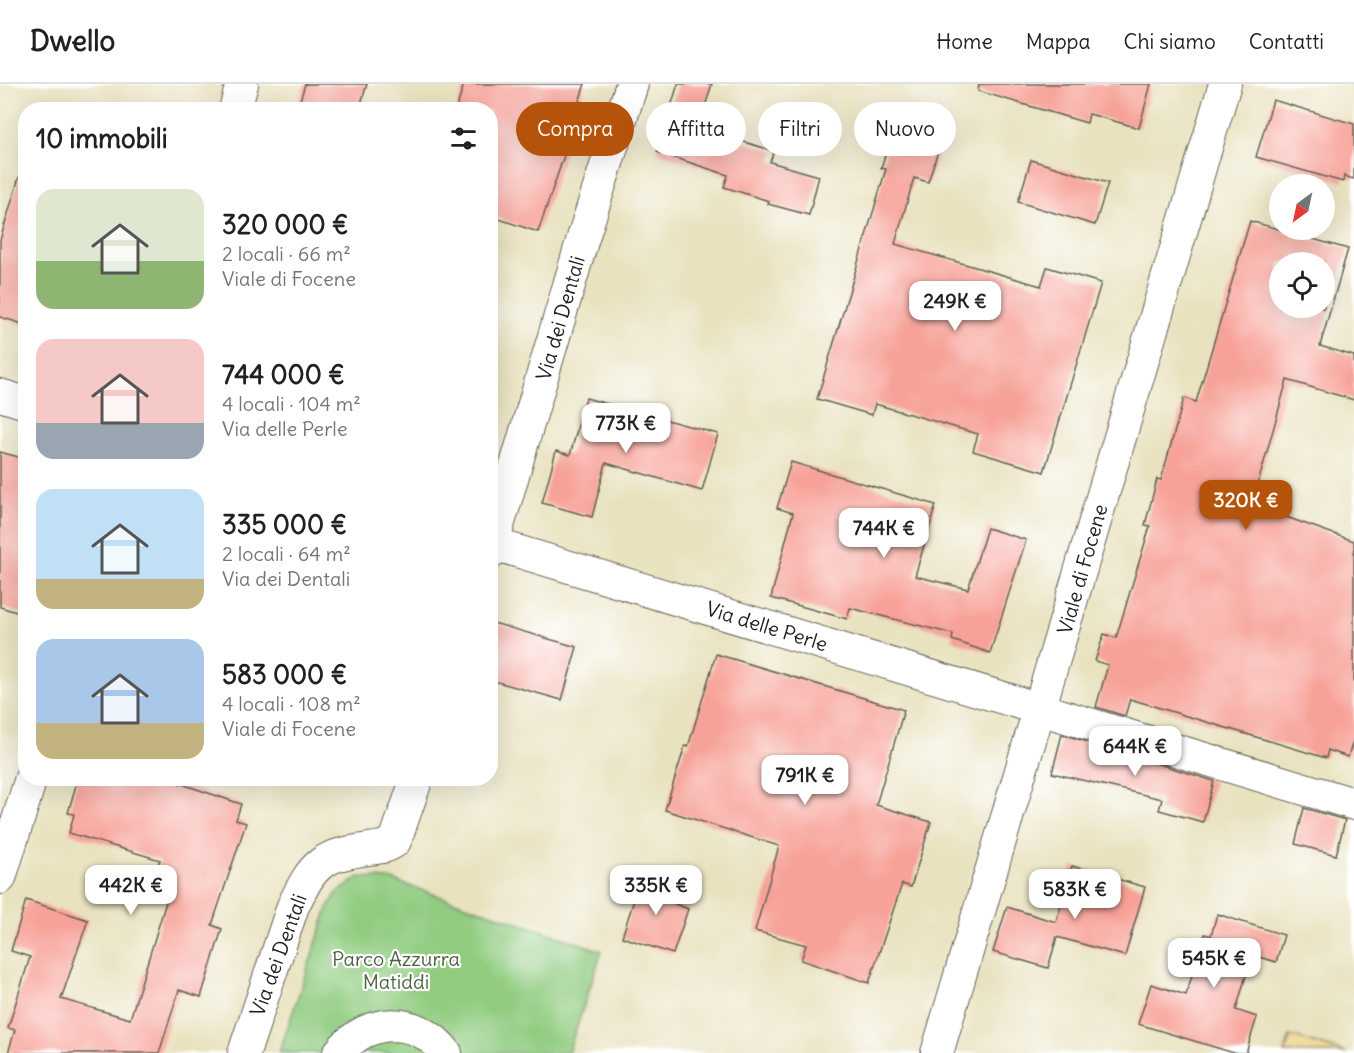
<!DOCTYPE html>
<html lang="it">
<head>
<meta charset="utf-8">
<style>
  :root { --surface:#fff; --page:#f6f6f6; --text:#202124; --muted:#757577; --line:#e0e0e0; --accent:#b45309 }
  body { margin:0; font-family:Delius,sans-serif; background:var(--page); color:var(--text); height:100vh; display:flex; flex-direction:column; font-size:22px; white-space:nowrap }
  * { box-sizing:border-box; margin:0 }
  p { font-size:20px; color:var(--muted) }
  .icon { flex:none; width:33px; height:33px; fill:none; stroke:currentColor; stroke-width:2; stroke-linecap:round; stroke-linejoin:round }
  .map { position:relative; flex:1; overflow:hidden }
  .sheet { position:absolute; left:18px; top:18px; width:480px; height:684px; display:flex; flex-direction:column; background:var(--surface); border-radius:24px; box-shadow:0 6px 24px #0002 }
  .sheet>* { flex:none }
  .top-card { position:absolute; left:516px; top:18px; width:570px; height:54px; display:flex; gap:12px }
  .needle { width:39px; rotate:213deg }
  .controls { position:absolute; left:1269px; top:90px; display:grid; gap:12px }
  .controls a { display:grid; place-items:center; width:66px; height:66px; border-radius:50%; background:var(--surface); box-shadow:0 6px 24px #0002; font-size:30px }
  .price { position:absolute; translate:-50% -51px; padding:0 14px; border-radius:12px; background:#fff; color:#222; font-size:20px; line-height:39px; filter:drop-shadow(0 2px 3px #0008) }
  .price::after { content:''; position:absolute; left:50%; top:36px; width:18px; height:14px; margin-left:-9px; background:inherit; clip-path:polygon(0 0,100% 0,50% 100%) }
  .price.current { background:var(--accent); color:#fff }
  ul { padding:0; list-style:none }
  li { display:flex; align-items:center; gap:18px; height:150px; padding:0 18px }
  li span { display:grid; place-items:center; flex:none; width:168px; height:120px; border-radius:18px; color:#555 }
  li>.icon { margin-inline-start:auto }
  span .icon { width:72px; height:72px; fill:#fffc; stroke-width:1 }
  li b { font-size:26px }
  h2 { display:flex; justify-content:space-between; align-items:center; height:72px; padding:0 18px; font-size:26px }
  .tag { padding:0 21px; border-radius:27px; background:var(--surface); box-shadow:0 6px 24px #0002; font-size:21px; line-height:54px }
  .tag.current { background:var(--accent); color:#fff }
  header { display:flex; align-items:center; gap:36px; box-sizing:border-box; height:84px; padding:0 30px; background:var(--surface); border-bottom:2px solid var(--line) }
  header strong { font-size:28px }
  nav { display:flex; gap:33px; margin-inline-start:auto; font-size:21px }
  .map>svg:first-child { display:block }
  .green { fill:#91cc81; stroke:#56744e; stroke-width:1.5 }
  .sand { fill:#eeda9e; stroke:#857b5d; stroke-width:1.5 }
  .building { fill:#f7a298; fill-rule:evenodd }
  .lines { fill:none; stroke-linecap:round; stroke-linejoin:round }
  .minor-casing { stroke:#646155; stroke-width:34 }
  .minor { stroke:#fff; stroke-width:32 }
  .labels { text-anchor:middle; dominant-baseline:central; stroke-width:4.5; stroke-linejoin:round; paint-order:stroke }
  .street-label { font-size:20px; fill:#1c1c1c; stroke:#fff }
  .park-label { font-size:20px; fill:#4b6244; stroke:#fff }
</style>
</head>
<body>
<header>
<strong>Dwello</strong>
<nav><a>Home</a><a>Mappa</a><a>Chi siamo</a><a>Contatti</a></nav>
</header>
<div class="map">
<svg width="1354" height="969" viewBox="0 0 1354 969">
  <rect width="100%" height="100%" fill="#fff"/>
  <filter id="ink" filterUnits="userSpaceOnUse"><feTurbulence type="fractalNoise" baseFrequency=".0167" numOctaves="2"/><feDisplacementMap in="SourceGraphic" scale="12" xChannelSelector="R" yChannelSelector="G"/><feConvolveMatrix kernelMatrix="1 2 1 2 8 2 1 2 1" color-interpolation-filters="sRGB"/></filter>
  <filter id="wash" filterUnits="userSpaceOnUse"><feTurbulence type="fractalNoise" baseFrequency=".008" numOctaves="4" result="noise"/><feDisplacementMap in="SourceGraphic" scale="24" xChannelSelector="R" yChannelSelector="G"/><feGaussianBlur stdDeviation="1.35" result="paint"/><feColorMatrix in="noise" values="0 0 0 0 0 0 0 0 0 0 0 0 0 0 0 0 0 1.4 0 .05"/><feComposite in="paint" operator="in"/></filter>
  <g filter="url(#wash)">
    <rect width="100%" height="100%" fill="#e9e2bf"/>
    <path class="green" d="M359,793l30,2 213,72 -34,102h-289l49,-145 8,-14z"/>
    <path class="sand" d="M1290,952l57,17h-62z"/>
    <g id="blocks">
      <g class="building">
        <path d="M305,0h62l-8,26h-62z"/>
        <path d="M464,0h121l-16,47 3,1 -34,100 -48,-16v-106h-34z"/>
        <path d="M678,0h34l-14,44 76,23 -4,11 49,14 -10,39 -41,-11 1,-3 -45,-14 4,-12 -71,-23z"/>
        <path d="M979,0h172l-12,44 -50,-14 -2,9 -109,-32z"/>
        <path d="M1273,16l81,24v55l-10,-3 -1,6 -87,-25z"/>
        <path d="M896,36l36,11 -5,14 12,3 -11,34 -14,-4 -19,66 146,42 6,-19 54,16 -57,189 -71,-21 5,-17 -103,-30 -3,11 -55,-16 69,-230 -5,-1z"/>
        <path d="M1031,76l77,23 -13,42 -77,-23z"/>
        <path d="M19,93l7,1v147l-26,-8v-77z"/>
        <path d="M1250,137l98,28 -28,97 34,10v44l-67,-20 -35,125 102,36v197l-6,19 -20,-7 -2,8 -196,-59 -5,17 -29,-9 12,-42 -13,-4 9,-27 12,4 34,-112 -5,-1 12,-46 4,1 23,-82 12,4zM1280,178h44v46h-44z"/>
        <path d="M586,314l132,36 -16,57 -96,-28 -14,54 -50,-14 14,-52 14,4z"/>
        <path d="M0,368l26,7v156l-26,-8z"/>
        <path d="M791,378l145,43 -21,71 53,13 19,-61 39,12 -36,113 -38,-13 1,-6 -103,-26 -3,11 -76,-21 22,-85 -16,-5z"/>
        <path d="M490,538l87,25 -15,53 -72,-20z"/>
        <path d="M716,570l188,56 -28,95 55,17 -20,65 -9,-3 -33,99 -68,-23 5,-15 -51,-14 24,-85 -114,-36 20,-64 3,1z"/>
        <path d="M1062,650l152,47 -11,41 -44,-12 3,-11 -110,-26z"/>
        <path d="M78,694h86l77,26 -5,16 10,3 -34,102 10,4 -21,68 -22,-7 -20,63h-151l7,-23 -7,-2 22,-71 -19,-6 15,-51 62,20 -27,79 69,20 44,-143 -18,-6 4,-10 -91,-27 5,-19 -6,-1z"/>
        <path d="M1304,724l41,12 -9,35 -41,-11z"/>
        <path d="M1072,782l73,21 -20,69 -68,-19 -9,31 -55,-16 14,-45 49,15z"/>
        <path d="M642,791l39,13 -6,16 13,5 -15,45 -51,-17z"/>
        <path d="M1217,830l67,21 -8,27 -24,-7 -16,55 21,7 -11,36h-12l-96,-29 13,-40 35,11 19,-61 6,2z"/>
      </g>
    </g>
  </g>
  <g filter="url(#ink)">
    <use href="#blocks" fill-opacity="0" stroke="#646155" stroke-width="1.5"/>
    <g class="lines">
      <defs>
        <g id="minor">
          <path d="M235,26l7,-26"/>
          <path d="M0,311l26,8"/>
          <path d="M490,459l864,261"/>
          <path d="M490,469l93,-315 49,-154"/>
          <path d="M0,794l31,-100"/>
          <path d="M244,969l49,-147c21,-44 28,-50 76,-57 9,-1 19,-2 26,-8l22,-63"/>
          <path d="M339,969c29,-37 79,-37 107,0"/>
          <path d="M937,969l288,-969"/>
        </g>
      </defs>
      <use href="#minor" class="minor-casing"/>
      <use href="#minor" class="minor"/>
    </g>
  </g>
  <g class="labels">
    <g class="street-label">
      <text transform="translate(560 234) rotate(-74)">Via dei Dentali</text>
      <text transform="translate(1082 485) rotate(-74)">Viale di Focene</text>
      <text transform="translate(767 542) rotate(17)">Via delle Perle</text>
      <text transform="translate(278 871) rotate(-70)">Via dei Dentali</text>
    </g>
    <g class="park-label">
      <text x="396" y="874">Parco Azzurra<tspan x="396" dy="23">Matiddi</tspan></text>
    </g>
  </g>
</svg>
<div class="controls">
<a><svg class="needle" viewBox="-14 -14 28 28"><path d="M0-13l5 13h-10z" fill="#e53935"/><path d="M0 13l5-13h-10z" fill="#757577"/></svg></a>
<a><svg class="icon" aria-label="locate" viewBox="0 0 24 24"><circle cx="12" cy="12" r="6"/><path d="M12 2v4M12 18v4M2 12h4M18 12h4"/></svg></a>
</div>
<b class="price" style="left:955px;top:248px">249K €</b>
<b class="price" style="left:626px;top:370px">773K €</b>
<b class="price current" style="left:1246px;top:447px">320K €</b>
<b class="price" style="left:884px;top:475px">744K €</b>
<b class="price" style="left:1135px;top:693px">644K €</b>
<b class="price" style="left:805px;top:722px">791K €</b>
<b class="price" style="left:131px;top:832px">442K €</b>
<b class="price" style="left:656px;top:832px">335K €</b>
<b class="price" style="left:1075px;top:836px">583K €</b>
<b class="price" style="left:1214px;top:905px">545K €</b>
<div class="top-card">
<a class="tag current">Compra</a>
<a class="tag">Affitta</a>
<a class="tag">Filtri</a>
<a class="tag">Nuovo</a>
</div>
<section class="sheet">
<h2>10 immobili<svg class="icon" aria-label="filters" viewBox="0 0 24 24"><path d="M4 7h16M4 17h16"/><circle cx="9" cy="7" r="2"/><circle cx="15" cy="17" r="2"/></svg></h2>
<ul>
<li><span style="background:linear-gradient(#dfe7d0 60%,#8fb573 0)"><svg class="icon" aria-label="home" viewBox="0 0 24 24"><path d="M3 11l9-7 9 7M6 9v11h12V9"/></svg></span><div><b>320 000 €</b><p>2 locali · 66 m²</p><p>Viale di Focene</p></div></li>
<li><span style="background:linear-gradient(#f6c9c9 70%,#9aa5b1 0)"><svg class="icon" aria-label="home" viewBox="0 0 24 24"><path d="M3 11l9-7 9 7M6 9v11h12V9"/></svg></span><div><b>744 000 €</b><p>4 locali · 104 m²</p><p>Via delle Perle</p></div></li>
<li><span style="background:linear-gradient(#bfe0f5 75%,#c2b280 0)"><svg class="icon" aria-label="home" viewBox="0 0 24 24"><path d="M3 11l9-7 9 7M6 9v11h12V9"/></svg></span><div><b>335 000 €</b><p>2 locali · 64 m²</p><p>Via dei Dentali</p></div></li>
<li><span style="background:linear-gradient(#a9c7e8 70%,#c2b280 0)"><svg class="icon" aria-label="home" viewBox="0 0 24 24"><path d="M3 11l9-7 9 7M6 9v11h12V9"/></svg></span><div><b>583 000 €</b><p>4 locali · 108 m²</p><p>Viale di Focene</p></div></li>
</ul>
</section>
</div>
</body>
</html>
